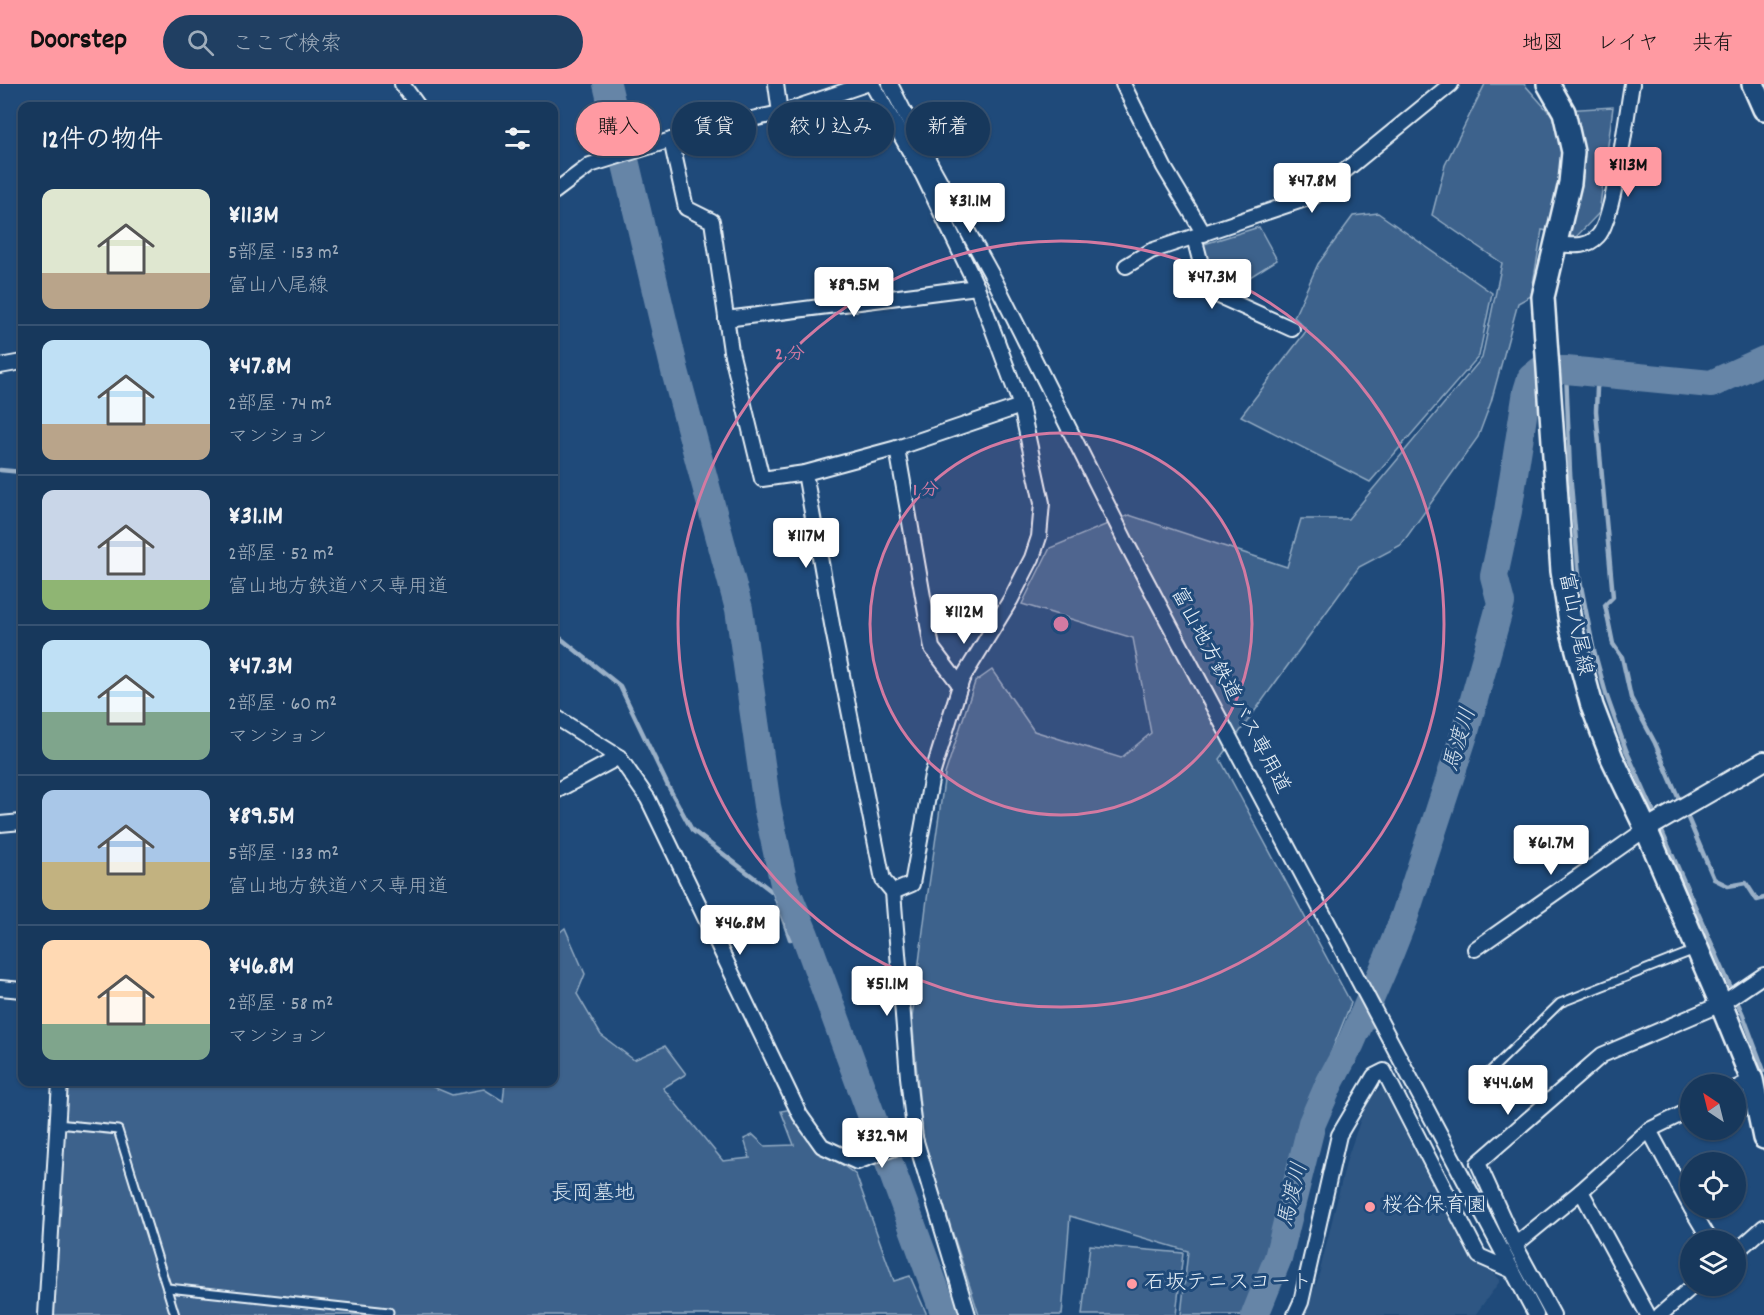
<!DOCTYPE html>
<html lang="ja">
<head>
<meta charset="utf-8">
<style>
  :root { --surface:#17385c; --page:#203f62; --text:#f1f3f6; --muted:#9eacbb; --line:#365272; --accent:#ff9aa2 }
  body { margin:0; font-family:Dekko,"Klee One",sans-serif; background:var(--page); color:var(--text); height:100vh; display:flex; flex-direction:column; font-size:22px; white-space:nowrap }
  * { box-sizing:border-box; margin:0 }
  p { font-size:20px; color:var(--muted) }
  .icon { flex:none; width:33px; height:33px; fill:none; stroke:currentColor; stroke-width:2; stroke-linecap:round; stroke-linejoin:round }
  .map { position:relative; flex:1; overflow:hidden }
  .drawer { position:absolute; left:18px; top:18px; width:540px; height:984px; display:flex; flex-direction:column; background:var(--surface); border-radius:12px; box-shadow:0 2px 4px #0004,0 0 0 2px var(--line) }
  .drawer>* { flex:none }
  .guide { position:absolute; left:576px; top:18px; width:570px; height:54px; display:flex; gap:12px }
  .needle { width:39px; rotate:325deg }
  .tools { position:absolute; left:1680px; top:990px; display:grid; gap:12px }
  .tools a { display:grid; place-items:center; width:66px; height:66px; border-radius:50%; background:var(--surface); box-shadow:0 2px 4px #0004,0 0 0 2px var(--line); font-size:30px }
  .price { position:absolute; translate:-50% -51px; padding:0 14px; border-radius:6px; background:#fff; color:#222; font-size:20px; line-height:39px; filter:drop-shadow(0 2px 3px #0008) }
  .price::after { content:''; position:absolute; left:50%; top:36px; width:18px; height:14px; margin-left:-9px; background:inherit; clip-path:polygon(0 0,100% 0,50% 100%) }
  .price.selected { background:var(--accent); color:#111 }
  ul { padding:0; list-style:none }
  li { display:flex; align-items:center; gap:18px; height:150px; padding:0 24px }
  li+li { border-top:2px solid var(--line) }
  li span { display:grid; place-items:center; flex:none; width:168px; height:120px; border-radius:12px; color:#555 }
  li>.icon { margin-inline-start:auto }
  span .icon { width:72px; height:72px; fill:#fffc; stroke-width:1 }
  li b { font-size:26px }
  h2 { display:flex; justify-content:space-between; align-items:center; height:72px; padding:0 24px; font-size:26px }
  .pill { padding:0 21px; border-radius:27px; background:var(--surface); box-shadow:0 2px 4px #0004,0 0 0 2px var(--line); font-size:21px; line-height:54px }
  .pill.selected { background:var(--accent); color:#111 }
  header { display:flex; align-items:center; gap:36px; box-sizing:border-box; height:84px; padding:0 30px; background:var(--accent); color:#111 }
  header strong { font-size:28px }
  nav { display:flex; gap:33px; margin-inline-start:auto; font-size:21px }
  .search { width:420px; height:54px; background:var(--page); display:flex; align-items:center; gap:15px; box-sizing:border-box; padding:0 21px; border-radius:33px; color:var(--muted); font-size:22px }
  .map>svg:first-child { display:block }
  .built { fill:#2e5683 }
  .green { fill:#3c628c; stroke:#92aac2; stroke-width:1.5 }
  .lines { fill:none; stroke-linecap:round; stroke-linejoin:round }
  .stream { stroke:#9ab0c7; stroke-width:4.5 }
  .river { stroke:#6685a7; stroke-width:28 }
  .lane-casing { stroke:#e8f1f8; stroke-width:11 }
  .street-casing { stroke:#e8f1f8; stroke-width:18 }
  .secondary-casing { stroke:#e8f1f8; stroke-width:22 }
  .primary-casing { stroke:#e8f1f8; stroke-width:26 }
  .lane { stroke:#1f4a7a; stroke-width:7 }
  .street { stroke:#1f4a7a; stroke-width:14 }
  .secondary { stroke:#1f4a7a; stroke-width:18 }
  .primary { stroke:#1f4a7a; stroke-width:21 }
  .ring { fill:none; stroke:#d37aa2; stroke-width:3 }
  .poi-dot { fill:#ff9aa2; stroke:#1f4a7a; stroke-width:2 }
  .labels { text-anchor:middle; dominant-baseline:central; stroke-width:6; stroke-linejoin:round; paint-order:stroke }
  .street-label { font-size:21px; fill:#e8f1f8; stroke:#1f4a7a }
  .park-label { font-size:21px; fill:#d7e3ed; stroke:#1f4a7a }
  .poi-label { font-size:21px; fill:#e8f1f8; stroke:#1f4a7a; text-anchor:start }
  .water-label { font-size:22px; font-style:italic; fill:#d4e1ec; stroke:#1f4a7a }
  .centre { fill:#d37aa2; stroke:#1f4a7a; stroke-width:3 }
  .ring-label { font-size:18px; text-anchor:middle; font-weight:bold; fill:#d37aa2; stroke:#1f4a7a; stroke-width:6; stroke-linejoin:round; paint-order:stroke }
</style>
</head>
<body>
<header>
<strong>Doorstep</strong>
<div class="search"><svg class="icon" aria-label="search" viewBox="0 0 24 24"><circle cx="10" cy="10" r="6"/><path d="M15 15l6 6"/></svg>ここで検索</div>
<nav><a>地図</a><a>レイヤ</a><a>共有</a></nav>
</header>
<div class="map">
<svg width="1764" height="1231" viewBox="0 0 1764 1231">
  <rect width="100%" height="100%" fill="#1f4a7a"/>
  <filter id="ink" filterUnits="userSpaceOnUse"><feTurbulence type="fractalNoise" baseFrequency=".0167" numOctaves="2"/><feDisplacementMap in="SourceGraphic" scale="12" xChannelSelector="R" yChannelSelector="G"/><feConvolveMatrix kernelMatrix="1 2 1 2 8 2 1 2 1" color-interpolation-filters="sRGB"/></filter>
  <g filter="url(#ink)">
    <path class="built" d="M1384,1002l95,170 21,25 -25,34h-171l14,-36 29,-120 21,-61z"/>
    <g class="green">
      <path d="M1485,0h39l24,27 65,-4 -14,106 -23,24 -34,-7 -11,66 -13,7 -27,99 -13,35 -77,108 -42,22 -139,192 131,244 -49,122 -27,118 -30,72h-64l7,-64 -118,-35 -8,99h-83l-56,-175 -11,-122 15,-119 18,-125 30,-92 17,-12 42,61 87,27 30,-25 -18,-95 -111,-34 28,-56 79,-33 158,52 14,-48h47l134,-161 20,-95 -70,-48 13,-50z"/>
      <path d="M1378,129l114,80 -13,63 -109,126 -129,-66 66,-86 -13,-13 24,-53 35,-48z"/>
      <path d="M1259,143l18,33 -46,29 -18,-5 -12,-39z"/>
      <path d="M565,844l20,46 -8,20 24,41 33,25 31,-14 21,28 -23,14 60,73 27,-3 -6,-19 9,-4 12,11 29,-1 -13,-34 11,-2 29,44 16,8 19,14 38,106 16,-5 17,39h-875l15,-233h354l31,13 32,-6 19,12 2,-19h49v-145z"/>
      <path d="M1090,1161l93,8 -7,62h-94z"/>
    </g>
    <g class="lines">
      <g class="stream">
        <path d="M1566,286l4,103 9,103 14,71 13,47 20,56 30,67"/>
        <path d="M1602,289l-5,15 -1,23 17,186 -8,8 8,39 9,13 9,41 24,45 26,61"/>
        <path d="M0,386l22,2"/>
        <path d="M554,549l66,53 48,100 24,44 82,63 16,46 15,-4"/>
        <path d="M1685,727l29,68 14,7 18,-3 11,17 7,-2"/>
        <path d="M1659,741l84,190 21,56"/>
      </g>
      <g class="river">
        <path d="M607,0l68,287 64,238 28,197 17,78 21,51 140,380"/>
        <path d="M1255,1231l23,-57 34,-135 18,-41 21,-39 37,-85 17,-43 59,-180 37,-132 -7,-27 14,-65 19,-120 4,-13 10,-8h25l145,14 53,-24"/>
      </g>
      <defs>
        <g id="lane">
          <path d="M1477,1000l83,-81 135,-53"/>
          <path d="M57,1040l61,6 57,185"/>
          <path d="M168,1204l221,24"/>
        </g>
        <g id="street">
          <path d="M402,0l16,22"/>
          <path d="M776,0l4,29"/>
          <path d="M872,0l51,91 54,112 44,119 21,97 -3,34 -7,21 -21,41 -49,80 -30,96 -20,109 -19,8"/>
          <path d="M890,0l41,81 63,114 134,267 408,769"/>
          <path d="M1123,0l41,83 40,67"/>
          <path d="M671,56l15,68 26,13 19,130 31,128 43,-6"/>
          <path d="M554,108l36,-27 120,-37 70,-15 86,-29"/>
          <path d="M1194,153l14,54 84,38"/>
          <path d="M1555,160c16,1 31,5 43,-8 16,-16 29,-125 34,-152"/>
          <path d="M1126,182l25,-15 163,-55 137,-112"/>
          <path d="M726,235l251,-32"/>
          <path d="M0,282l22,-4"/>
          <path d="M897,364l35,200 28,37"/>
          <path d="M554,632l65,41 29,42 152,316 22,31 35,16 40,-15 18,-9"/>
          <path d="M554,708l65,-35"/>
          <path d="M0,740l22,-2"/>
          <path d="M1475,865l171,-120"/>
          <path d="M0,904l22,2"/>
          <path d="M1736,1004l16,-8"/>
          <path d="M1649,1046l41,76"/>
          <path d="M1581,1107l67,124"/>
          <path d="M1691,1124l19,32"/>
          <path d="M1515,1161l66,-54 68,-61 41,-20"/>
          <path d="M1736,1168l28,-25"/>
          <path d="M46,1231l14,-233"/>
          <path d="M968,1231l-53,-177 -7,-61 -15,-185 -10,-12 -50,-250 -28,-157 92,-25 124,-42"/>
          <path d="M1295,1231l6,-13 38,-167 35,-59 10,-5 95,185 34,15"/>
          <path d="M1553,1231l-38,-70 -37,-82 124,-108 119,-51 43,-29"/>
          <path d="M1660,1231l33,-29"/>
        </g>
        <path id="secondary" d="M1646,745l118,-68"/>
        <g id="primary">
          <path d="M1548,0l16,28 9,40 -3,31 -27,114 19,274 9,57 21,78 20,52 34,71 75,175 31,76 12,58"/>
          <path d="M1753,0l11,25"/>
        </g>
      </defs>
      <use href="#lane" class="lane-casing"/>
      <use href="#street" class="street-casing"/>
      <use href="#secondary" class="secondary-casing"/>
      <use href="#primary" class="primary-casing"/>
      <use href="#lane" class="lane"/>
      <use href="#street" class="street"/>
      <use href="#secondary" class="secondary"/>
      <use href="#primary" class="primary"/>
    </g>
  </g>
  <circle cx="1061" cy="540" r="191" fill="#d37aa2" fill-opacity=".12"/>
  <g class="ring">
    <circle cx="1061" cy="540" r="191"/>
    <circle cx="1061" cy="540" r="383"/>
  </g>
  <g class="poi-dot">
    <circle cx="1370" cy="1123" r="6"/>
    <circle cx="1132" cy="1200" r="6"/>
  </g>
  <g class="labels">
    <g class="street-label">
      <text transform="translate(1574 540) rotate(79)">富山八尾線</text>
      <text transform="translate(1229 607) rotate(62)">富山地方鉄道バス専用道</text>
    </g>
    <g class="park-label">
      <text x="593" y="1111">長岡墓地</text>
    </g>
    <g class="poi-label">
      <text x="1382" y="1123">桜谷保育園</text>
      <text x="1144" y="1200">石坂テニスコート</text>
    </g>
    <g class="water-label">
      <text transform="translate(1461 656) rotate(-73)">馬渡川</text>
      <text transform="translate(1294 1111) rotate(-76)">馬渡川</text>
    </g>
  </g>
  <circle cx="1061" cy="540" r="9" class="centre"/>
  <g class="ring-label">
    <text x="790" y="275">2 分</text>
    <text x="926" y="411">1 分</text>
  </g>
</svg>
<div class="tools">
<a><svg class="needle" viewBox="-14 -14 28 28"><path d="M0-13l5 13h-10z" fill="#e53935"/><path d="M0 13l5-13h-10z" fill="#9eacbb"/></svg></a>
<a><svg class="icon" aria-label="locate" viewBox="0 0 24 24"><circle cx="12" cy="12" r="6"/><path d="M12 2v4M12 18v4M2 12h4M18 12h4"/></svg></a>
<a><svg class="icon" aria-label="layers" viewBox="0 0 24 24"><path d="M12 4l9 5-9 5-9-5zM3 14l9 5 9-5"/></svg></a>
</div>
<b class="price selected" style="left:1628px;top:114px">¥113M</b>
<b class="price" style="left:1312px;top:130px">¥47.8M</b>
<b class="price" style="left:970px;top:150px">¥31.1M</b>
<b class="price" style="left:1212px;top:226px">¥47.3M</b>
<b class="price" style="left:854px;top:234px">¥89.5M</b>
<b class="price" style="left:806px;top:485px">¥117M</b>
<b class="price" style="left:964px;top:561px">¥112M</b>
<b class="price" style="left:1551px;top:792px">¥61.7M</b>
<b class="price" style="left:740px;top:872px">¥46.8M</b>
<b class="price" style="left:887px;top:933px">¥51.1M</b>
<b class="price" style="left:1508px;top:1032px">¥44.6M</b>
<b class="price" style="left:882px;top:1085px">¥32.9M</b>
<div class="guide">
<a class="pill selected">購入</a>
<a class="pill">賃貸</a>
<a class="pill">絞り込み</a>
<a class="pill">新着</a>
</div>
<section class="drawer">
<h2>12件の物件<svg class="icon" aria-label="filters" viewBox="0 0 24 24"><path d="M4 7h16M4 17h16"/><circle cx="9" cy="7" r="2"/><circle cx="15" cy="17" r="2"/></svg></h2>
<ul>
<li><span style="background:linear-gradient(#dfe7d0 70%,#b9a48a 0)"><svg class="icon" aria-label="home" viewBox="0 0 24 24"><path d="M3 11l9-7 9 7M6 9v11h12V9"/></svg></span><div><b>¥113M</b><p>5部屋 · 153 m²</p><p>富山八尾線</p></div></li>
<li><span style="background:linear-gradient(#bfe0f5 70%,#b9a48a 0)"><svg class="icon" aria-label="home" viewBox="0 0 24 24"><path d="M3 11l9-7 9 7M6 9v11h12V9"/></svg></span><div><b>¥47.8M</b><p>2部屋 · 74 m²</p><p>マンション</p></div></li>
<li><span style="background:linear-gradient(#c9d6e8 75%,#8fb573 0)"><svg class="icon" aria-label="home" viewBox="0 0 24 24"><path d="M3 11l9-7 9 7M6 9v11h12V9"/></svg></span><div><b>¥31.1M</b><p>2部屋 · 52 m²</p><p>富山地方鉄道バス専用道</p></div></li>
<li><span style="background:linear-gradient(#bfe0f5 60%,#7fa58c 0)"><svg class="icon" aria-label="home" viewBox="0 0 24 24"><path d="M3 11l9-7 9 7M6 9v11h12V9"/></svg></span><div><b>¥47.3M</b><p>2部屋 · 60 m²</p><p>マンション</p></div></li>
<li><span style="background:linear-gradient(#a9c7e8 60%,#c2b280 0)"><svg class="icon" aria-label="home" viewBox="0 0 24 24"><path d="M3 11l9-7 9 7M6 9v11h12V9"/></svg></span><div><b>¥89.5M</b><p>5部屋 · 133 m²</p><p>富山地方鉄道バス専用道</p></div></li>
<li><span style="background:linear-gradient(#ffd9b3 70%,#7fa58c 0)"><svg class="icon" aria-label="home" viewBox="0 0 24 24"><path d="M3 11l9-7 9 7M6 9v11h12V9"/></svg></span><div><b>¥46.8M</b><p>2部屋 · 58 m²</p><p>マンション</p></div></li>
</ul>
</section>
</div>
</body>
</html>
